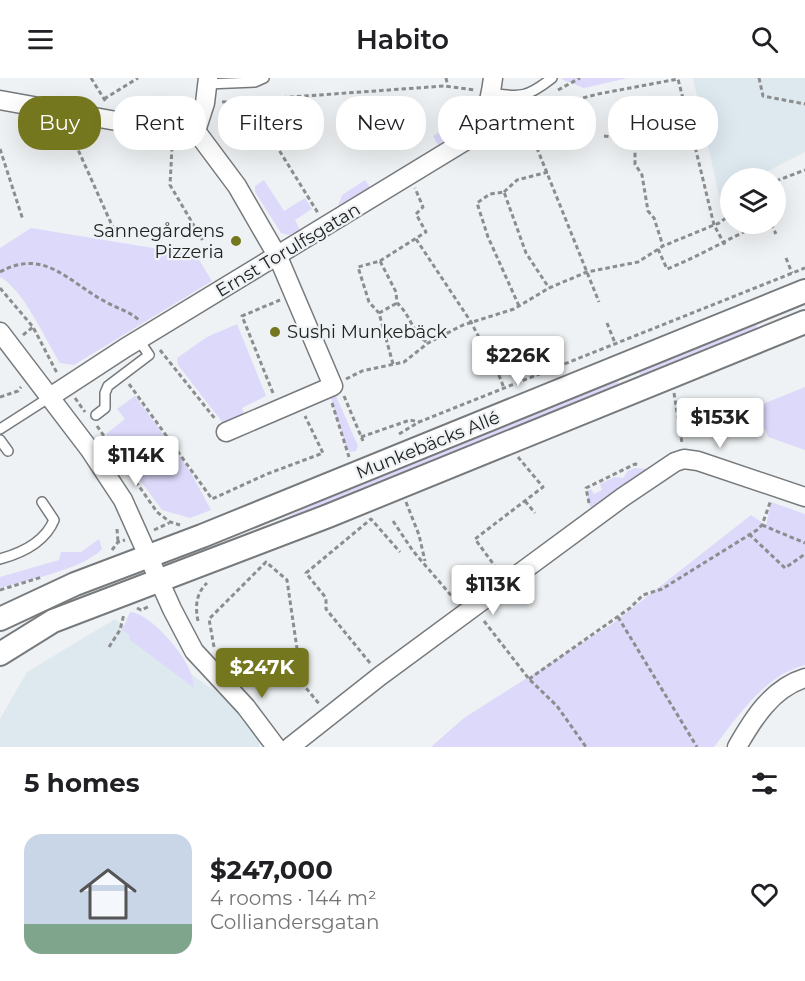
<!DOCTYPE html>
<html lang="en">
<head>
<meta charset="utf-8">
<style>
  :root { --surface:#fff; --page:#f6f6f6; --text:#202124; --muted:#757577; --line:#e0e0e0; --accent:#75771e }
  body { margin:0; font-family:Montserrat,sans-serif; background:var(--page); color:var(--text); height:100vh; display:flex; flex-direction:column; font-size:22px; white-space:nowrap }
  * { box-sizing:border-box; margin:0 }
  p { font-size:20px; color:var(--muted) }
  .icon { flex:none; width:33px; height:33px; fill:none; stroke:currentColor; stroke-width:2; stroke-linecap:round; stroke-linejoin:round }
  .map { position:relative; height:669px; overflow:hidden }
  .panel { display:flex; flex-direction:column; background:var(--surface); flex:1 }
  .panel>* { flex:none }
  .hud { position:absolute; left:18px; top:18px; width:770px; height:54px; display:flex; gap:12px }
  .controls { position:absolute; left:720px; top:90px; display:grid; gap:12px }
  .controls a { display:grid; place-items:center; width:66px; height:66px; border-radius:50%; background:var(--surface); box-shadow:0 6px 24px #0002; font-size:30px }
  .price { position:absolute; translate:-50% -51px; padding:0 14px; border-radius:6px; background:#fff; color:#222; font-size:20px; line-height:39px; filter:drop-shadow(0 2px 3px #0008) }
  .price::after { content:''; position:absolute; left:50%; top:36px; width:18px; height:14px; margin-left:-9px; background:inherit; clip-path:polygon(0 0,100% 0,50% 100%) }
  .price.on { background:var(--accent); color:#fff }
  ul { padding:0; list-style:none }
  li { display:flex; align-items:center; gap:18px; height:150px; padding:0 24px }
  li+li { border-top:2px solid var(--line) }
  li span { display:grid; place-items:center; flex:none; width:168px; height:120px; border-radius:18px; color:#555 }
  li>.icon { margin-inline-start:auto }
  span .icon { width:72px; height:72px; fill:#fffc; stroke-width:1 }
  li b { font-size:26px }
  h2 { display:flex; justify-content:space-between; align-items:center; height:72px; padding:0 24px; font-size:26px }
  .pill { padding:0 21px; border-radius:24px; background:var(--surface); box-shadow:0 6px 24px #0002; font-size:21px; line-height:54px }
  .pill.on { background:var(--accent); color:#fff }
  header { display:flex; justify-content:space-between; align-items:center; height:78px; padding:0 24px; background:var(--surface); font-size:27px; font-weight:600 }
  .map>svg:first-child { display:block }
  .built { fill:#dee8ef }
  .green { fill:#dcd9fa }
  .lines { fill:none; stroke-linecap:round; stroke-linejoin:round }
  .service-casing { stroke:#777a7c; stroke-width:12 }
  .minor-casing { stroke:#777a7c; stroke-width:21 }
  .tertiary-casing { stroke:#777a7c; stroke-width:26 }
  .path { stroke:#8b8d8e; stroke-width:3; stroke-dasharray:4.5 3; stroke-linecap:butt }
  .service { stroke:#fff; stroke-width:9 }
  .minor { stroke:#fff; stroke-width:18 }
  .tertiary { stroke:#fff; stroke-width:22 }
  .poi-dot { fill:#75771e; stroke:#eff2f4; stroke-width:2 }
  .labels { text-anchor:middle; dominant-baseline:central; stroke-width:4.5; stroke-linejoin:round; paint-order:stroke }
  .poi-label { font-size:18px; fill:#212323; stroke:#eff2f4; text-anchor:end }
  .street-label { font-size:18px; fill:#212323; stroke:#eff2f4 }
</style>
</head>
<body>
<header><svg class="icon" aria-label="menu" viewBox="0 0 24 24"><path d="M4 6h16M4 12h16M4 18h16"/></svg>Habito<svg class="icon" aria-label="search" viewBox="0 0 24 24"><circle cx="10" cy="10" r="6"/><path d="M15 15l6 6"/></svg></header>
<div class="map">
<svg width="805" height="669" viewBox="0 0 805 669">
  <rect width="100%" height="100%" fill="#eff2f4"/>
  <g class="built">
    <path d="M693,0h112v74l-51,26h-24v16l-10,6z"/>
    <path d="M115,541l130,94 13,19 1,15h-259v-28l27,-47z"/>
  </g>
  <g class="green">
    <path d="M563,0h65l-44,10 -23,-9z"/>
    <path d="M459,43l4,8 -25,16 -5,-9z"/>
    <path d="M264,102l20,31 21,-13 7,11 -17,11 5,10 -11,5 -8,-2 -26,-41v-6z"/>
    <path d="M365,102l5,7 -32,19 4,-11z"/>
    <path d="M31,150l165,27 16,26 -138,84 -14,-2c-15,-24 -36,-73 -60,-86v-29z"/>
    <path d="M756,244l1,7 -21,11 -94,39 -4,-10z"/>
    <path d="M237,246l29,72 -24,12 4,11 -20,8 -48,-62 -1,-7 30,-21z"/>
    <path d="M616,299l4,10 -336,136 -1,-4 43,-21z"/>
    <path d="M805,309v63l-37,-13 -13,-30z"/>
    <path d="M335,316l23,52 -2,5 -6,1 -4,-4 -15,-50z"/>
    <path d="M135,318l55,75 21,39 -21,8 -28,-8 -56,-76 19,-15 -8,-10z"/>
    <path d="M635,390l12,1 -55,40 -4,-7 -1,-11 4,-2 3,5 8,-4 -2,-6 15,-7 8,1 5,-7z"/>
    <path d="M771,424l34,12v151c-40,10 -67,51 -91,82h-283l33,-29 148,-94 139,-109 15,10z"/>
    <path d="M99,461l3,10c-19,20 -74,31 -102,39v-11l59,-17 2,-8h20z"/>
    <path d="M130,534c21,0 68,55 63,75l-64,-48 1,-4 -8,-5z"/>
  </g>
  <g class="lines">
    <defs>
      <g id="service">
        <path d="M207,6l48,-2 9,-4"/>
        <path d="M491,15c30,5 37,4 61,-15"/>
        <path d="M96,337l9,-7v-15l3,-7 41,-31 -11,-16"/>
        <path d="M0,351l50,-32"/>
        <path d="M0,362l8,11"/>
        <path d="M0,481c22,-6 45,-17 54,-39l-12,-18"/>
      </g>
      <g id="minor">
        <path d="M0,22l172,31h24l41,55 41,71 55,129 -107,46"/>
        <path d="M196,53l9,-28 3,-25"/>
        <path d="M0,254l90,118 33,50 49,109 22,42 52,56 30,40"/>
        <path d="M50,319l75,-49 340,-207c19,-17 25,-38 28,-63"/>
        <path d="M290,669l90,-71 243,-179 52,-35 9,-3 14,2 107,36"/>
        <path d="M737,669c16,-28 35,-59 68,-69"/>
      </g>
      <g id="tertiary">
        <path d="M0,541l75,-35 127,-48 603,-245"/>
        <path d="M0,576l53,-33 34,-13 241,-92 477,-194"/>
      </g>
    </defs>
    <use href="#service" class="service-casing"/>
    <use href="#minor" class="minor-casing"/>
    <use href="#tertiary" class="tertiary-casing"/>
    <g class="path">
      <path d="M91,0l15,24"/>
      <path d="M446,0l2,9"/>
      <path d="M759,0l4,18 42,8"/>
      <path d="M558,12l22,-12"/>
      <path d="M104,21l34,-21"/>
      <path d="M248,22l70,113"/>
      <path d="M222,24l222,-16 31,4"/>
      <path d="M520,28l79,196"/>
      <path d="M525,35l73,-19 80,-15 13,51"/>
      <path d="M73,51l2,14 40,89"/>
      <path d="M604,58l31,3v25l7,11 6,36 6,7 9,28"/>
      <path d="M635,61l56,-9 23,95 12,22"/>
      <path d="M172,69l-2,38 33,56"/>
      <path d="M0,71l23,71"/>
      <path d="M776,103l29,-11"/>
      <path d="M504,114l13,-12 31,-8"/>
      <path d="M771,146l5,10"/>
      <path d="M416,161l55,83 14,27"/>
      <path d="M658,171l9,20c33,-13 62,-31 94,-45"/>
      <path d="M786,180l6,15"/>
      <path d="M380,183l46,-29 -10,-18 7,-7 -8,-19"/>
      <path d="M0,194c45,-25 69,11 106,30 12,7 23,9 33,18"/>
      <path d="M0,210l33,39 24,46"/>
      <path d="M519,228l-31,-69 -11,-34 13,-9 14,-2 22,61 23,35"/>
      <path d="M379,235l18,-10"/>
      <path d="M607,245l8,20"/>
      <path d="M23,257l10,-8"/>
      <path d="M160,272l56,70"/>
      <path d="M393,286l-14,-51 -10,-11 -11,-35 22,-6 16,31 1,11c13,11 16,31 31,40"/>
      <path d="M496,290l8,20"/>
      <path d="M346,301l16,-8 42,-9 24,-19 35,-18 51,-16 35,-21 38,-16 51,-10 25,-16 56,-23 11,-8"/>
      <path d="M129,306l83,115 55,-25 56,-21 -18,-37"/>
      <path d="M273,315l-31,-77 38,-16"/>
      <path d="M674,315l8,50"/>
      <path d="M344,318l19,45"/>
      <path d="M0,319l18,-6 3,-4"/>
      <path d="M75,320l10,14"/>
      <path d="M332,325l17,54"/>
      <path d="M97,348l60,86 13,10 10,3"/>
      <path d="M399,356l20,-12 386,-154"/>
      <path d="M361,359l49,-17 9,2"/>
      <path d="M525,423l10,12"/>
      <path d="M406,424l13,33 6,26"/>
      <path d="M589,425l-3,-15 49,-24 4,1"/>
      <path d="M393,443l20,30 42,49"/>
      <path d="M762,447l43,18"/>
      <path d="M117,451l1,13"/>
      <path d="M154,452l15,-7"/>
      <path d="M749,456l36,34 20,-14"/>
      <path d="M112,472l6,-8 7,-2"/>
      <path d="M497,491l-22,-30 68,-52 -25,-30"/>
      <path d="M0,512l42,-13"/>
      <path d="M137,530l4,2 9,-4"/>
      <path d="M618,539l79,130"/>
      <path d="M198,543c-3,-14 -2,-28 9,-38"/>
      <path d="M484,543l45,58 28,27 29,41"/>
      <path d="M109,569l11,-17 4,-16"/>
      <path d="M214,569l-5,-28 57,-57 21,18 15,103 18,22"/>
      <path d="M370,585l-44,-54v-11l-20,-25 65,-54 29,33"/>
      <path d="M529,601l101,-71 13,-13 19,-6 95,-59 5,-5 9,-25"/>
    </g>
    <use href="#service" class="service"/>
    <use href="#minor" class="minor"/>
    <use href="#tertiary" class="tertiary"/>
  </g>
  <g class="poi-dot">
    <circle cx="236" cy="163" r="6"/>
    <circle cx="275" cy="254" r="6"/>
  </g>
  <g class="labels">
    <g class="poi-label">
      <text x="224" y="153">Sannegårdens<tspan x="224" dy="21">Pizzeria</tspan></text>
      <text x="287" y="254" text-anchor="start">Sushi Munkebäck</text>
    </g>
    <g class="street-label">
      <text transform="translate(288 172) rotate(-31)">Ernst Torulfsgatan</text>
      <text transform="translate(428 367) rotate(-22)">Munkebäcks Allé</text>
    </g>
  </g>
</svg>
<div class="controls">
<a><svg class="icon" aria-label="layers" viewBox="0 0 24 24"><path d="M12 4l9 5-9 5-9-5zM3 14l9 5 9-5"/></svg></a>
</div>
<b class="price" style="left:518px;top:309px">$226K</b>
<b class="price" style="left:720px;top:371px">$153K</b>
<b class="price" style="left:136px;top:409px">$114K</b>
<b class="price" style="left:493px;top:538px">$113K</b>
<b class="price on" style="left:262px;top:621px">$247K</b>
<div class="hud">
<a class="pill on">Buy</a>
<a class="pill">Rent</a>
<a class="pill">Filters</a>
<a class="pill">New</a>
<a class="pill">Apartment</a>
<a class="pill">House</a>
</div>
</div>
<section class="panel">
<h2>5 homes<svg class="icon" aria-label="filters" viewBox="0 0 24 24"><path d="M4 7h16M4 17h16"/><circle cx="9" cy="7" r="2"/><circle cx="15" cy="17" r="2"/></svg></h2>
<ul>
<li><span style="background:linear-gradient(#c9d6e8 75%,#7fa58c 0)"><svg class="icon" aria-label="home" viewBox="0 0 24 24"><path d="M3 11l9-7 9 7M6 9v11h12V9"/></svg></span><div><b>$247,000</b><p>4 rooms · 144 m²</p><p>Colliandersgatan</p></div><svg class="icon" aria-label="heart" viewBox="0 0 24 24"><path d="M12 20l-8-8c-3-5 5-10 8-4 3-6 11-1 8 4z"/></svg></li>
</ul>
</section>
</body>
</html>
